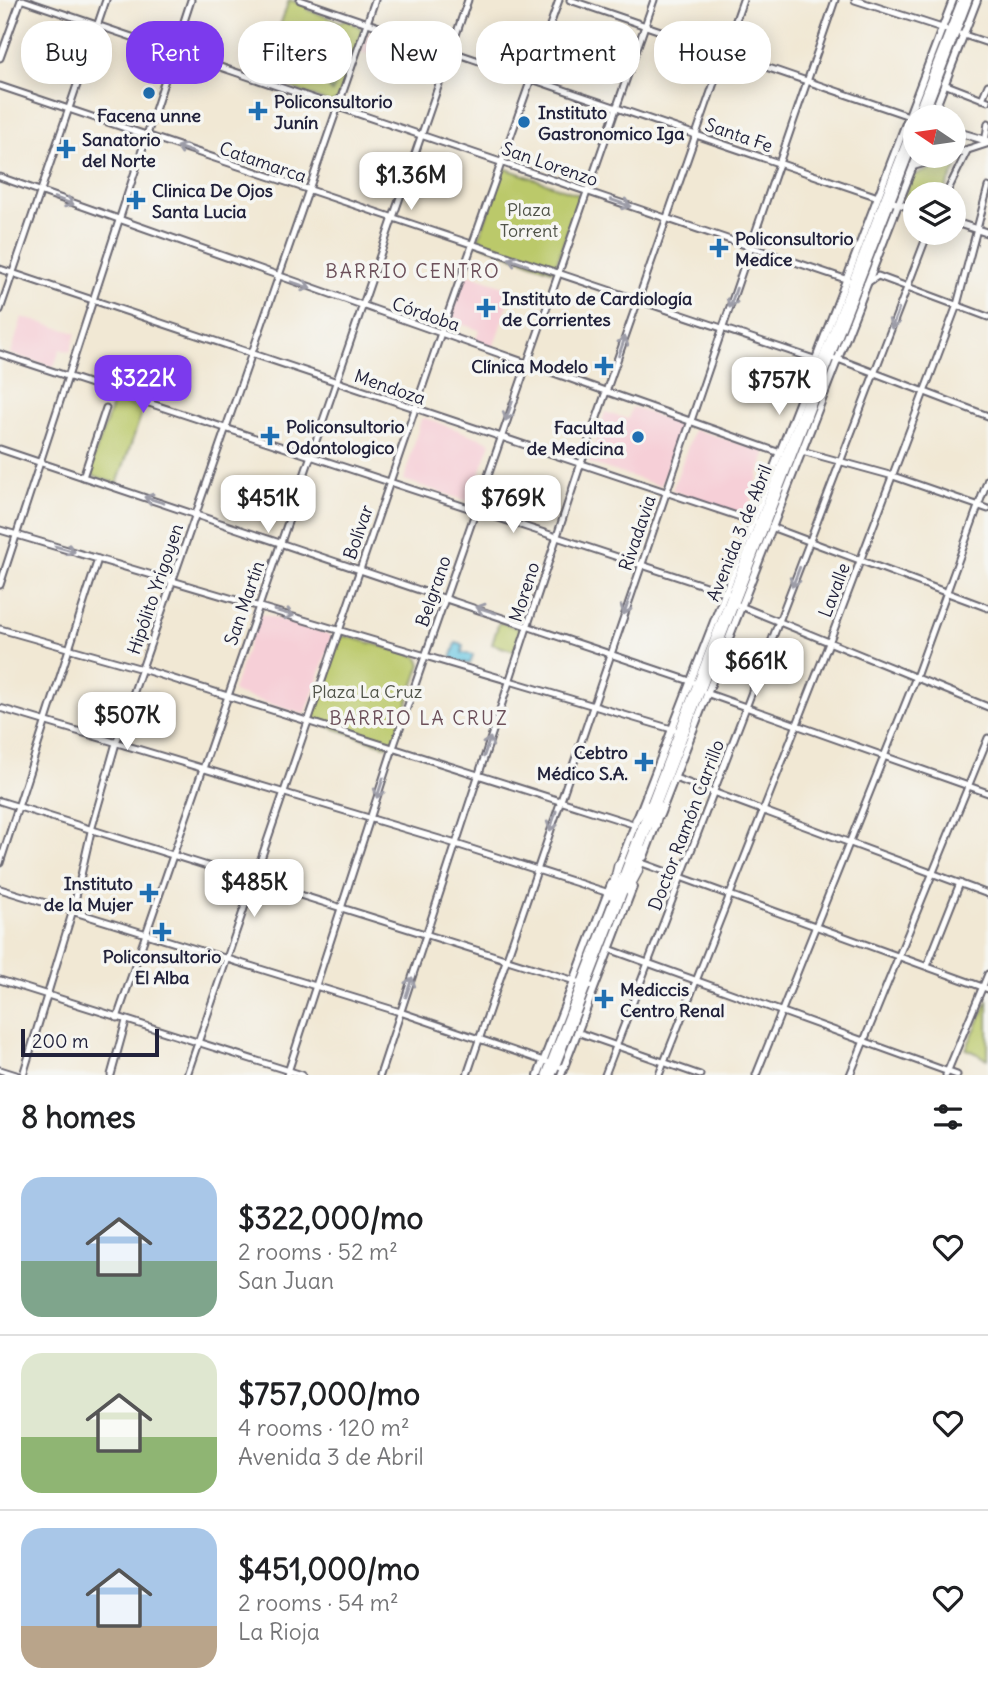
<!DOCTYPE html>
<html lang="en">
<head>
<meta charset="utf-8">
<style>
  :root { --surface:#fff; --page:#f6f6f6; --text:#202124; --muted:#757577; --line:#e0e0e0; --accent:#7c3aed }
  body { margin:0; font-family:Delius,sans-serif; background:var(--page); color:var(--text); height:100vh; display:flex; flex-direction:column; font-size:26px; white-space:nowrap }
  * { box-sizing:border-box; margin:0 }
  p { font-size:23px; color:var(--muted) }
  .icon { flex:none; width:38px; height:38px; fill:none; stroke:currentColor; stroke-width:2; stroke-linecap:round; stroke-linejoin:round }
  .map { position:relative; height:1075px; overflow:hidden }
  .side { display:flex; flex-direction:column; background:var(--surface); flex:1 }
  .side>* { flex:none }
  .top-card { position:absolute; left:21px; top:21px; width:947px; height:63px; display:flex; gap:14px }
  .needle { width:46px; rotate:283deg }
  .tools { position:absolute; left:903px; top:105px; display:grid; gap:14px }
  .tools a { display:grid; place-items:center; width:63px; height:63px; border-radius:50%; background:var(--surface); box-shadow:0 4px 18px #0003; font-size:35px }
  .scale { position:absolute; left:21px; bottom:18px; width:138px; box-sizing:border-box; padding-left:7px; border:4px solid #22223b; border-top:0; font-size:19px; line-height:24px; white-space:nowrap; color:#22223b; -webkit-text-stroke:5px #f6f6f2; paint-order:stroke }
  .price { position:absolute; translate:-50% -60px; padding:0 16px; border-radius:14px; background:#fff; color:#222; font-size:23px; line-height:46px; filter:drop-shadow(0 2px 4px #0008) }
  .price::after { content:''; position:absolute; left:50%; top:42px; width:21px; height:16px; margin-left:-10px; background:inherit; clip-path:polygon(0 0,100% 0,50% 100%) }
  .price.active { background:var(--accent); color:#fff }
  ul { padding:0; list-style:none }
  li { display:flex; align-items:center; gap:21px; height:175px; padding:0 21px }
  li+li { border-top:2px solid var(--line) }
  li span { display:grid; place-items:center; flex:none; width:196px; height:140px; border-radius:21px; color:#555 }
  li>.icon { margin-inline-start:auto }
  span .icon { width:84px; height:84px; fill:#fffc; stroke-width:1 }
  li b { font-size:30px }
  h2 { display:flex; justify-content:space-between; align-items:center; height:84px; padding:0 21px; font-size:30px }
  .chip { padding:0 24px; border-radius:28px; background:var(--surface); box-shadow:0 4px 18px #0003; font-size:24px; line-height:63px }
  .chip.active { background:var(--accent); color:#fff }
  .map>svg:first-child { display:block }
  .built { fill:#f6cfd7 }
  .green { fill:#bbc96b; stroke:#6e7653; stroke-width:2 }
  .forest { fill:#94ad5f; stroke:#5b684d; stroke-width:2 }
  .water { fill:#63c5e1; stroke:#42748e; stroke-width:2 }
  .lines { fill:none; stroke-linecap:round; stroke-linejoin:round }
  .minor-casing { stroke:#6a6771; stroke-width:9 }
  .major-casing { stroke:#6a6771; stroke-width:10 }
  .highway-casing { stroke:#6a6771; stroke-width:10 }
  .minor { stroke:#fff; stroke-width:5 }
  .major { stroke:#fff; stroke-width:6 }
  .highway { stroke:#fff; stroke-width:7 }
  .oneway { stroke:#9c9ca7 }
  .poi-dot { fill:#1f6fb2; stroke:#f6f6f2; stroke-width:2.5 }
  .labels { text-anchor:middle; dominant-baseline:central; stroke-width:7; stroke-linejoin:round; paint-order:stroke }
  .poi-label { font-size:18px; font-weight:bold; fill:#22223b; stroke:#f6f6f2; text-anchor:start }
  .street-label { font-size:18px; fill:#22223b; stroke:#f6f6f2 }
  .park-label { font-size:18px; fill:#505449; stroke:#f6f6f2 }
  .neighbourhood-label { font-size:19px; letter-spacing:2px; fill:#6c505a; stroke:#f6f6f2 }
</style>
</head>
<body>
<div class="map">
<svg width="988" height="1075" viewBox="0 0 988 1075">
  <rect width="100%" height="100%" fill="#f6f6f2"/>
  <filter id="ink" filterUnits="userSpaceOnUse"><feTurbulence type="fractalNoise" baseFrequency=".0143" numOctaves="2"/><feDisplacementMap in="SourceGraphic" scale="14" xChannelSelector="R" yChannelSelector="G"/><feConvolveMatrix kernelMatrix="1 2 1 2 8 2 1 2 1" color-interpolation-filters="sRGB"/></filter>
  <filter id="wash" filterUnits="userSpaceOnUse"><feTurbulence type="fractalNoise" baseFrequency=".00686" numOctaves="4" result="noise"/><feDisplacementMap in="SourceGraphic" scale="28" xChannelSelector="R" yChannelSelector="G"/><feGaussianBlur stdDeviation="1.57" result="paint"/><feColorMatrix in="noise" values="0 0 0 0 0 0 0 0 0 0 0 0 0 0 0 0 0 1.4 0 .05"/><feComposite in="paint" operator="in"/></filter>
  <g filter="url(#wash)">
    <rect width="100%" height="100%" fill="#f1e8d4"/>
    <g class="built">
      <path d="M368,31l72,25 -6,24 -18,-6 1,-5 -56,-17z"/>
      <path d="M466,273l47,16 -20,59 -18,-6 4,-12 -30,-10z"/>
      <path d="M22,317l54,16 -6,19 -10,-3 -6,18 -43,-13z"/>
      <path d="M632,407l47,17 3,4 -21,58 -72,-23 16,-51 23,7z"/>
      <path d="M425,418l66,24 -21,60 -66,-22 17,-61z"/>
      <path d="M694,429l72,23 -20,64 -74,-25z"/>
      <path d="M262,614l67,20 3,4 -26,75 -3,1 -68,-21 -2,-3 25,-74z"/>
    </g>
    <g class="green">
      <path d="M289,0l17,5 2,5 33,12 4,-3 15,8 2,6 -24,67 -8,3 -50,-20 -1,3 -18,-6z"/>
      <path d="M961,158l-18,36h-28v13l-13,-4 10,-27z"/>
      <path d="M504,168l76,27 -26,76 -77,-28 13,-36 -1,-6z"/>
      <path d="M114,400l29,10 -26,74 -29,-10z"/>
      <path d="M499,622l22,7 -7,22 -22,-7z"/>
      <path d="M346,636l71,20 4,8 -27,78 -7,4 -73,-24 -2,-7 28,-78z"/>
      <path d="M988,1000v59l-22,-10z"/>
    </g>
    <path class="forest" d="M336,65l6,5 -10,22 -4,-5 5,-9 -2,-9z"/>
    <path class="water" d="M456,643l7,2 -1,8 11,2 -3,9 -19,-5z"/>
  </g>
  <g filter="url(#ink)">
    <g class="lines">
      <defs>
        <g id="minor">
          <path d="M23,0l825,280"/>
          <path d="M300,0l578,197"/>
          <path d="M570,0l339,116"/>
          <path d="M855,0l90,29"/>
          <path d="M961,34l27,9"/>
          <path d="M0,58l21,-58"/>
          <path d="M944,84l44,17"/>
          <path d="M0,86l817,274"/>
          <path d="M982,99l6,-14"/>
          <path d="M985,143l3,-20"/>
          <path d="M0,177l783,277"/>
          <path d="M946,194l22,-45"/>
          <path d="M0,269l755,253"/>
          <path d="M867,283l11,-7 110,41"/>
          <path d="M0,310l106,-310"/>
          <path d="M0,354l727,239"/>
          <path d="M826,358l12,1 150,57"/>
          <path d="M0,449l693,233"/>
          <path d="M802,451l91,25 95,33"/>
          <path d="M83,477l23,-69"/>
          <path d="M771,527l217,81"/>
          <path d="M0,530l675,200"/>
          <path d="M0,585l191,-585"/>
          <path d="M738,605l250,102"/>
          <path d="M0,629l142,40 494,156"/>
          <path d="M706,693l282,100"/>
          <path d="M0,708l456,136 153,49"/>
          <path d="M675,778l313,116"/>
          <path d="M0,801l594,186"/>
          <path d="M0,863l98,-304"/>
          <path d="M642,863l346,126"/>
          <path d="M0,889l400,123 164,56"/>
          <path d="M609,949l348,126"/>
          <path d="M927,966l33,-83"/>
          <path d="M0,980l302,95"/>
          <path d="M117,1018l351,-1018"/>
          <path d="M577,1032l123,43"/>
          <path d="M0,1070l16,5"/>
          <path d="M23,1075l50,-165 19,-83 24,-84 259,-743"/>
          <path d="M111,1075l15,-54"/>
          <path d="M187,1075l254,-742 118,-333"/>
          <path d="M287,1075l106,-327 261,-748"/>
          <path d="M380,1075l200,-609 163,-466"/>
          <path d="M467,1075l368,-1075"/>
          <path d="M605,1075l323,-842"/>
          <path d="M659,1075l170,-432 128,-338 31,-118"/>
          <path d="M756,1075l160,-398 72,-198"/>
          <path d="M850,1075l138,-337"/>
          <path d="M946,1075l42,-101"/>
        </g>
        <g id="major">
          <path d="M932,117l45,-117"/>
          <path d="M954,131l34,10"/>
          <path d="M954,154l34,-11"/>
          <path d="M913,166l35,-10"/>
          <path d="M886,200l29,9"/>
          <path d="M954,222l34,11"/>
          <path d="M811,372l142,-372"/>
          <path d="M660,815l257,-659"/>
          <path d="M644,857l12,-32"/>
          <path d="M618,868l188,-483"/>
          <path d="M538,1075l73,-191"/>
          <path d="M561,1075l72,-188"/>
        </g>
        <g id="highway">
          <path d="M916,117l46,-117"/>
          <path d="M923,117l45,-117"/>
          <path d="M804,390l12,-23"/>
          <path d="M636,820l10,-15"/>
          <path d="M655,827l5,-20"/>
          <path d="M628,891l10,-19 5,-22"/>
          <path d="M611,895l7,-30"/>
          <path d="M546,1075l369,-955"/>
          <path d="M552,1075l363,-937"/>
        </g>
      </defs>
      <use href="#minor" class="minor-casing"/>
      <use href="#major" class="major-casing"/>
      <use href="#highway" class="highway-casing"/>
      <use href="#minor" class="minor"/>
      <use href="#major" class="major"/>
      <use href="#highway" class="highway"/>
    </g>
    <defs><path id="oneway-shaft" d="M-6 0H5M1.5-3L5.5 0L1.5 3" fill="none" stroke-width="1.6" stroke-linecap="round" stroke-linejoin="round" transform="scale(1.75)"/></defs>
    <g class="oneway">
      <use href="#oneway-shaft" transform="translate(186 150) rotate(-161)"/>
      <use href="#oneway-shaft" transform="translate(64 201) rotate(20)"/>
      <use href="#oneway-shaft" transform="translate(621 203) rotate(19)"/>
      <use href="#oneway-shaft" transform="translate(518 262) rotate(-161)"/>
      <use href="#oneway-shaft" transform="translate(301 285) rotate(19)"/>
      <use href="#oneway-shaft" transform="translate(733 298) rotate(109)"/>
      <use href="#oneway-shaft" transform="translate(895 319) rotate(111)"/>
      <use href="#oneway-shaft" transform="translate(622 346) rotate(-71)"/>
      <use href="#oneway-shaft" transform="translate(509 411) rotate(110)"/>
      <use href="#oneway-shaft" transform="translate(154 500) rotate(-162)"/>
      <use href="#oneway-shaft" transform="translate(65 549) rotate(16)"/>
      <use href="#oneway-shaft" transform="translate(796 577) rotate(111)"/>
      <use href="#oneway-shaft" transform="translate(627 605) rotate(110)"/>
      <use href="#oneway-shaft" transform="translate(486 610) rotate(-162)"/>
      <use href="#oneway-shaft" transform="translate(284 613) rotate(16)"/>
      <use href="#oneway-shaft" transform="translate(487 747) rotate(-71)"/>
      <use href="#oneway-shaft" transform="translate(380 788) rotate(108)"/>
      <use href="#oneway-shaft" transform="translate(553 821) rotate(108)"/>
      <use href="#oneway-shaft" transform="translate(409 987) rotate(-72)"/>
    </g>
  </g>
  <g class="poi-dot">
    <circle cx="149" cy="93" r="7"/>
    <path d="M254.5 100.5h7v7h7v7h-7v7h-7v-7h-7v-7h7z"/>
    <circle cx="524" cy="122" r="7"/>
    <path d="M62.5 138.5h7v7h7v7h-7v7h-7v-7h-7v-7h7z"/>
    <path d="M132.5 189.5h7v7h7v7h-7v7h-7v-7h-7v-7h7z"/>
    <path d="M715.5 237.5h7v7h7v7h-7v7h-7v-7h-7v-7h7z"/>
    <path d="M482.5 297.5h7v7h7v7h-7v7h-7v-7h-7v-7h7z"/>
    <path d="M600.5 355.5h7v7h7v7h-7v7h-7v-7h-7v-7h7z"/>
    <path d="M266.5 425.5h7v7h7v7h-7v7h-7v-7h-7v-7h7z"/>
    <circle cx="638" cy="437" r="7"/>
    <path d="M640.5 751.5h7v7h7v7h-7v7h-7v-7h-7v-7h7z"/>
    <path d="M145.5 882.5h7v7h7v7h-7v7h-7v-7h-7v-7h7z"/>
    <path d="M158.5 921.5h7v7h7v7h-7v7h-7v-7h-7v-7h7z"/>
    <path d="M600.5 988.5h7v7h7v7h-7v7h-7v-7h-7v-7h7z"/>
  </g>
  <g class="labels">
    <g class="poi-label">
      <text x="274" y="101">Policonsultorio<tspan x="274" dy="21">Junín</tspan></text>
      <text x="538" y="112">Instituto<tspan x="538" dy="21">Gastronomico Iga</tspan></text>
      <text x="149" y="115" text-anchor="middle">Facena unne</text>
      <text x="82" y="139">Sanatorio<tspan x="82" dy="21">del Norte</tspan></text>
      <text x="152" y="190">Clinica De Ojos<tspan x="152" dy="21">Santa Lucia</tspan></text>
      <text x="735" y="238">Policonsultorio<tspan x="735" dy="21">Medice</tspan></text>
      <text x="502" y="298">Instituto de Cardiología<tspan x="502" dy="21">de Corrientes</tspan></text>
      <text x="588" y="366" text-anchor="end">Clínica Modelo</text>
      <text x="286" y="426">Policonsultorio<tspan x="286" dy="21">Odontologico</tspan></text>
      <text x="624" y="427" text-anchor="end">Facultad<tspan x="624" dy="21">de Medicina</tspan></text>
      <text x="628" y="752" text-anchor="end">Cebtro<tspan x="628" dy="21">Médico S.A.</tspan></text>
      <text x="133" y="883" text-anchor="end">Instituto<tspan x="133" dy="21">de la Mujer</tspan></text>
      <text x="162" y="956" text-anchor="middle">Policonsultorio<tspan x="162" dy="21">El Alba</tspan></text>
      <text x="620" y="989">Mediccis<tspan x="620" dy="21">Centro Renal</tspan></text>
    </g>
    <g class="street-label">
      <text transform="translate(739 135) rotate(19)">Santa Fe</text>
      <text transform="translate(263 162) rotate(19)">Catamarca</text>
      <text transform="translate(550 164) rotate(19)">San Lorenzo</text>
      <text transform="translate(426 314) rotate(19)">Córdoba</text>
      <text transform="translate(390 387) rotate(19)">Mendoza</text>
      <text transform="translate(358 532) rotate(-71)">Bolívar</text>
      <text transform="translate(637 533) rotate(-71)">Rivadavia</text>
      <text transform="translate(739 533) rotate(-68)">Avenida 3 de Abril</text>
      <text transform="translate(155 589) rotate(-71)">Hipólito Yrigoyen</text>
      <text transform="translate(834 590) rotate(-69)">Lavalle</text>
      <text transform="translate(433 591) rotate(-71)">Belgrano</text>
      <text transform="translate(524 592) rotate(-72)">Moreno</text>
      <text transform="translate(244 603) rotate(-71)">San Martín</text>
      <text transform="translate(686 825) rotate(-69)">Doctor Ramón Carrillo</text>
    </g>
    <g class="park-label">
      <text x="529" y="209">Plaza<tspan x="529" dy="21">Torrent</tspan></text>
      <text x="367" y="691">Plaza La Cruz</text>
    </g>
    <g class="neighbourhood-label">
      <text x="413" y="271">BARRIO CENTRO</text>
      <text x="419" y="718">BARRIO LA CRUZ</text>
    </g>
  </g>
</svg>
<div class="tools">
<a><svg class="needle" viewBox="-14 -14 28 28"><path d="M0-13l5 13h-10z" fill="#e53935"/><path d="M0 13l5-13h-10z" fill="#757577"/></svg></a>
<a><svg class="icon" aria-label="layers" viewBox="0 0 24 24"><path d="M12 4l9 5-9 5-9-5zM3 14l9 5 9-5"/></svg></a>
</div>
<div class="scale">200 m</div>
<b class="price" style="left:411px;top:212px">$1.36M</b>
<b class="price active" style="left:143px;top:415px">$322K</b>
<b class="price" style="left:779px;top:417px">$757K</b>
<b class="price" style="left:268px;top:535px">$451K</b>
<b class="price" style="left:513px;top:535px">$769K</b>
<b class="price" style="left:756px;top:698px">$661K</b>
<b class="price" style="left:127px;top:752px">$507K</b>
<b class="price" style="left:254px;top:919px">$485K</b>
<div class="top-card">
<a class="chip">Buy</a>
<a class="chip active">Rent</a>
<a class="chip">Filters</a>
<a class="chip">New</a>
<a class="chip">Apartment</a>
<a class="chip">House</a>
</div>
</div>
<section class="side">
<h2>8 homes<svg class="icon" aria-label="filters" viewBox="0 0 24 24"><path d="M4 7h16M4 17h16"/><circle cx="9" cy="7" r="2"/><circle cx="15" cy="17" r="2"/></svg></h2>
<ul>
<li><span style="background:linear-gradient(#a9c7e8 60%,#7fa58c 0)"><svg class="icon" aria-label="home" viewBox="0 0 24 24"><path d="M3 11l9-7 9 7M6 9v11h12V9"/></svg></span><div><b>$322,000/mo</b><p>2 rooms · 52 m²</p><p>San Juan</p></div><svg class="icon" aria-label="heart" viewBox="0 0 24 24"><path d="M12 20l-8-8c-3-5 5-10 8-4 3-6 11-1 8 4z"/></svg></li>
<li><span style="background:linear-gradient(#dfe7d0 60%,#8fb573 0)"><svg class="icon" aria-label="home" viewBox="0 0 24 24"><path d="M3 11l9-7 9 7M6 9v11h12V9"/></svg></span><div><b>$757,000/mo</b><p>4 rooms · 120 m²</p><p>Avenida 3 de Abril</p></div><svg class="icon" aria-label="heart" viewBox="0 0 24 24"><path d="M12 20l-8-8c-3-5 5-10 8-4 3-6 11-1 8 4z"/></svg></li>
<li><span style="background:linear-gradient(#a9c7e8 70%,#b9a48a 0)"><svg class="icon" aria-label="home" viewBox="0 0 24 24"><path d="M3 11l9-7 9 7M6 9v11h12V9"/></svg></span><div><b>$451,000/mo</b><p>2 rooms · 54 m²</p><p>La Rioja</p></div><svg class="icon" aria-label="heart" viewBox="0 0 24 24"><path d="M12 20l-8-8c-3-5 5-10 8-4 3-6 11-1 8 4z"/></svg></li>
</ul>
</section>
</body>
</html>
